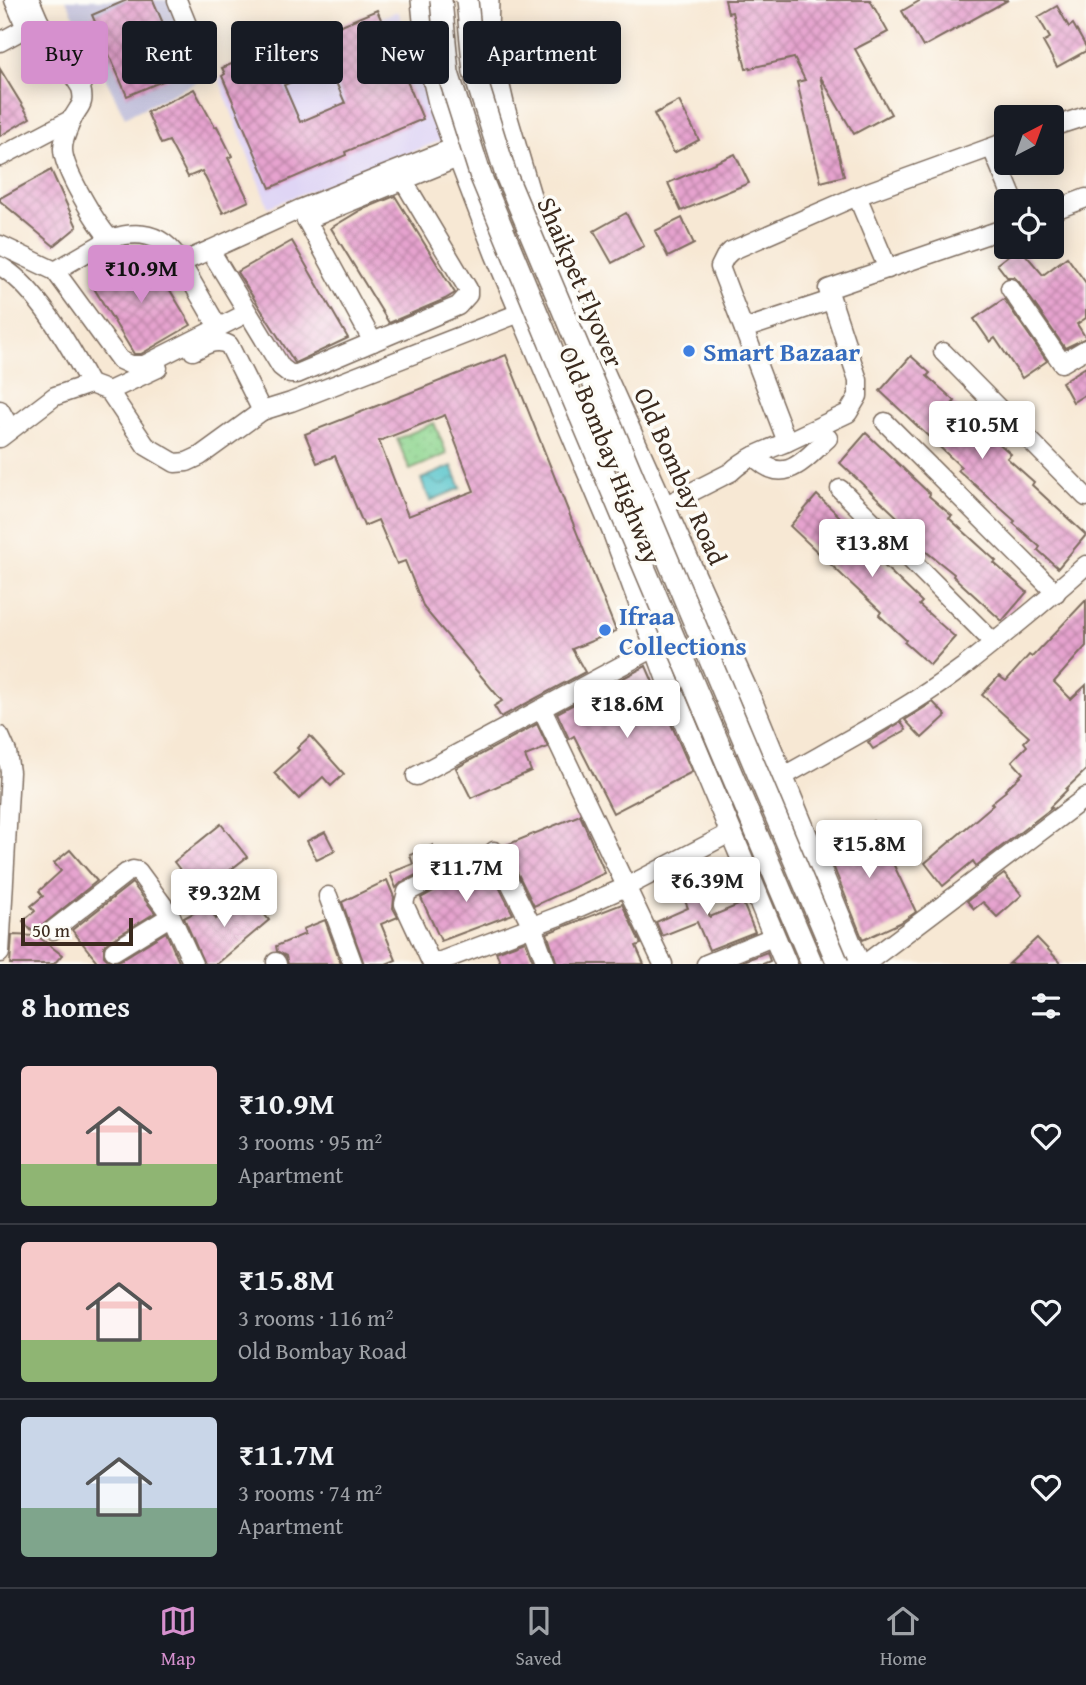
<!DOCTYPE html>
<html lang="en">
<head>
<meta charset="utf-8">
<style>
  :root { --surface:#171b24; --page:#242831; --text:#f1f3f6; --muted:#9ea1a6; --line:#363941; --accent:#d690ce }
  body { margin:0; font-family:"Gentium Book Plus",serif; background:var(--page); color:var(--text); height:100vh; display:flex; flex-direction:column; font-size:26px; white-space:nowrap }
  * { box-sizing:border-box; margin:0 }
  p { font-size:23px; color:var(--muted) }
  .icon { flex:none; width:38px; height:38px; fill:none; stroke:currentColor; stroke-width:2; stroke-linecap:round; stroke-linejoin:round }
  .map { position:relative; height:964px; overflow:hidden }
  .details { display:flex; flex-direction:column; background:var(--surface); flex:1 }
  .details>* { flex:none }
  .top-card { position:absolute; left:21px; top:21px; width:700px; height:63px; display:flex; gap:14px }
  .needle { width:46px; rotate:41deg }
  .fabs { position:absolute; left:994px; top:105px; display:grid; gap:14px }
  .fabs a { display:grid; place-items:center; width:70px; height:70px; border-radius:7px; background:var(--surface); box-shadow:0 4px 18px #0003; font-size:35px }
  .scale { position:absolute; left:21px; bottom:18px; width:112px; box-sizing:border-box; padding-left:7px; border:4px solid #3b2a1e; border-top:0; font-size:19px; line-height:24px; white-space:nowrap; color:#3b2a1e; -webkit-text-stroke:5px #fdfcf7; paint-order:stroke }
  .price { position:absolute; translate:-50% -60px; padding:0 16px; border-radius:7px; background:#fff; color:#222; font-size:23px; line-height:46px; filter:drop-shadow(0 2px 4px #0008) }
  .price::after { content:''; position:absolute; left:50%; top:42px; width:21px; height:16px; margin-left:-10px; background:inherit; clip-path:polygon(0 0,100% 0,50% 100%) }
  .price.selected { background:var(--accent); color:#111 }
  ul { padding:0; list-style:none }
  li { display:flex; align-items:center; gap:21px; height:175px; padding:0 21px }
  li+li { border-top:2px solid var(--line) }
  li span { display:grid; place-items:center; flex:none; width:196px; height:140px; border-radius:7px; color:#555 }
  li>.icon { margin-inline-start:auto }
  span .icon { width:84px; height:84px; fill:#fffc; stroke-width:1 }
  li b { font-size:30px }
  h2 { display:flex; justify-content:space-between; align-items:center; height:84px; padding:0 21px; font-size:30px }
  .tag { padding:0 24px; border-radius:7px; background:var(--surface); box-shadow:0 4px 18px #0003; font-size:24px; line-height:63px }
  .tag.selected { background:var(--accent); color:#111 }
  .menu { display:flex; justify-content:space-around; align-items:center; height:98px; border-top:2px solid var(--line); background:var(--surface); font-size:19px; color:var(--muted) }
  .menu a { display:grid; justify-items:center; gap:4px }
  .menu .selected { color:var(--accent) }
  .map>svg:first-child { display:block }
  .built { fill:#dfd5f5 }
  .industrial { fill:#c3c1db }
  .park { fill:url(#park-dots); stroke:#658057; stroke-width:2 }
  .water { fill:url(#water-waves); stroke:#487774; stroke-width:2 }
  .building { fill:url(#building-cross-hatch); fill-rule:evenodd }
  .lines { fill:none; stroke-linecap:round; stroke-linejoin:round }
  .minor-casing { stroke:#7d6c5e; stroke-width:21 }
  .major-casing { stroke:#7d6c5e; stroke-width:24 }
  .minor { stroke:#fff; stroke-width:18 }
  .major { stroke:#fff; stroke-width:21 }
  .major-bridge-casing { stroke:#7d6c5e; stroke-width:24; stroke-linecap:butt }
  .major-bridge { stroke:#fff; stroke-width:21 }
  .shop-dot { fill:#3f7fe0; stroke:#fdfcf7; stroke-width:2.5 }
  .labels { text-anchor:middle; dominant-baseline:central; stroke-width:7; stroke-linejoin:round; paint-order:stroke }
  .street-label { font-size:26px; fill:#3b2a1e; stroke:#fdfcf7 }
  .shop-label { font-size:26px; font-weight:bold; fill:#366cbe; stroke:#fdfcf7; text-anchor:start }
</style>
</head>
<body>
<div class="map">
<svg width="1086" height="964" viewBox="0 0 1086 964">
  <defs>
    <pattern id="park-dots" width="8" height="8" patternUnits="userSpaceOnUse" patternTransform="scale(1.75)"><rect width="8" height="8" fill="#8fd690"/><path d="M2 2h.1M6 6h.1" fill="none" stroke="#7cb87c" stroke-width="1.8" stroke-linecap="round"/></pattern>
    <pattern id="water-waves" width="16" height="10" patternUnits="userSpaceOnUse" patternTransform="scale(1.75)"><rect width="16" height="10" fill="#56c4cb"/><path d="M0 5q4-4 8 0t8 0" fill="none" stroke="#489fa4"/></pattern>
    <pattern id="building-cross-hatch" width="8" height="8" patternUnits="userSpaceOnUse" patternTransform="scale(1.75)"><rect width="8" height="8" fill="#e6a3cf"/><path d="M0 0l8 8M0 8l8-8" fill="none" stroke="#bc85a7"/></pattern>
  </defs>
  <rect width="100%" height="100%" fill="#fdfcf7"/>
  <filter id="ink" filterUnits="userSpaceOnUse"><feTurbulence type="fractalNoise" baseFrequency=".0143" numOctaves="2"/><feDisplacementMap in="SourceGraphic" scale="14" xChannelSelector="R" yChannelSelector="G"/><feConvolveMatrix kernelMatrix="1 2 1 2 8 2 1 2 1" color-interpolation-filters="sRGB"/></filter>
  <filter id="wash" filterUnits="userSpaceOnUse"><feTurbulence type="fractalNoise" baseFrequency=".00686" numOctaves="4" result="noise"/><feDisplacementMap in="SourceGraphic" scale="28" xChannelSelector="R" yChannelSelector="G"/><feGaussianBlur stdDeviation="1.57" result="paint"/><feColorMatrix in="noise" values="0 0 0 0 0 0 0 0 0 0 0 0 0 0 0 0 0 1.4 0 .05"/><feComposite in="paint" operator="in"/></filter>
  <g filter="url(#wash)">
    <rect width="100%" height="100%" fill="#f7e8d4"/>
    <path class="built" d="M398,11l50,127 -180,69 -49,-128z"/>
    <path class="industrial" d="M66,0h107l12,25 -12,6 28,49 -76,37z"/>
    <path class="park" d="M434,423l13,31 -37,16 -13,-31z"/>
    <path class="water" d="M452,466l9,22 -31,13 -9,-22z"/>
    <g id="blocks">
      <g class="building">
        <path d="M127,0h26l31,72 -57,24 -35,-81z"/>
        <path d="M725,0h145l18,32 -33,17 36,65 -37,20 -34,-58 24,100 -23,6 -24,-100 8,-2 -11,-22 -48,11 -14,-57 -4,1z"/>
        <path d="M921,0h87l-85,47 -21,-36z"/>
        <path d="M1057,6l12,21 4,-3 13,23v4l-29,16 -14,-25 7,-4 -12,-21z"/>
        <path d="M377,10l46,109 -78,33 1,3 -76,33 -48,-112 3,-2 -3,-6 74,-31 3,6zM329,66l16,37 -45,19 -16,-37z"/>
        <path d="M0,69l30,49 -30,18z"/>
        <path d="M194,89l21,38 2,-1 15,30 -4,2 21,43 -26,12 -21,-42 -14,6 -19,-36 -8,3 -14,-32z"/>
        <path d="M679,101l20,39 -25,13 -20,-39z"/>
        <path d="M735,154l14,29 -68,28 -13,-28z"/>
        <path d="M51,170l26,57 -23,19 -54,-45v-3z"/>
        <path d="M395,196l60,97 -10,6 -56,24 -58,-95 30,-18z"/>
        <path d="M626,213l18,33 -32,17 -18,-32z"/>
        <path d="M682,218l12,26 -26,13 -13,-26z"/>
        <path d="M292,241l56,97 -53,25 -58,-91z"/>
        <path d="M1019,247l24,28 24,-18 19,26v35l-9,6 9,14 -21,10 -46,-66 -5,-5h-7l-10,-13z"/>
        <path d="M147,252l44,73 -50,29h-7l-42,-69z"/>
        <path d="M1004,299l43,62 -25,17 -27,-40 -5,4 -16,-23z"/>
        <path d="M506,355l110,276 -44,18 13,23 -84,45 -7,-11 8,-5 -78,-93 -19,-47 -8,3 -19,-44 -14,6 -29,-70 -18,7 -12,-29zM445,415l29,76 -66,25 -29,-75z"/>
        <path d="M911,356l19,17 -3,3 28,25 -2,2 58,51 -4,4 27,24 -2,3 54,50 -28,33 -20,-18 2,-3 -27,-24 2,-2 -57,-51 3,-3 -81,-76z"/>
        <path d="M1086,367v27l-13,8 -11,-20z"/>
        <path d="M866,433l64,61 -1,2 23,20 -3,2 47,43 -2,2 33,29 -25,29 -49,-45 1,-2 -50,-40 5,-6 -69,-65z"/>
        <path d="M817,495l62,59 -4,3 47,45 -3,3 36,32 -25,28 -26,-23 2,-2 -27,-25 2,-3 -91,-86z"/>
        <path d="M1086,600v46l-32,36 17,17 15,-14v85l-20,19 1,1 -17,17 2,1 -76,58 -3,-5 -30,25 -18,-23 68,-58 -2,-2 15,-12 -1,-1 18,-17 -11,-12 15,-15 -3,-4 5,-5 -47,-42 17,-19 7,5 23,-26 3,2z"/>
        <path d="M646,666l46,106 -79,41 -39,-77 -5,3 -12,-26z"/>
        <path d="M933,702l13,14 -24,22 -17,-18z"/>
        <path d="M901,722l5,8 -33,19 -5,-7z"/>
        <path d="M537,724l11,23 -23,9 6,15 -60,27 -15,-30z"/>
        <path d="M310,736l34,38 -13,12 -8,-9 -24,22 -25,-26 25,-23 -2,-2z"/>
        <path d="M580,815l25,58 -71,33 -30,-60z"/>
        <path d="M873,821l43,91 -16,11 -37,17 -39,-97z"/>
        <path d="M221,824l26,33 -48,37 -25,-32z"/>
        <path d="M325,832l10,19 -18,9 -10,-19z"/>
        <path d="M433,845l7,18 -38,19 -6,6 -6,-15 23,-9 -3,-9z"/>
        <path d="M70,850l27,31 -54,44v10l-3,3 22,17 -8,9h-44l2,-29 24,1 -13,-15 12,-10 -4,-5 12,-10 -4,-5 22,-20 -7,-8z"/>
        <path d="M488,865l25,49 -72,27 -20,-43 36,-20z"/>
        <path d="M691,870l19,47 33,-14 12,29 -46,18 -12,-28 -35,14 -6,-14 32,-14 -13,-31z"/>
        <path d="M1004,874l18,21 -25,22 -14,-15 -9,7 -7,-8z"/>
        <path d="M387,880l7,17 -1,11 5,9 -17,7 15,36 -10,4h-22l-22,-62z"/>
        <path d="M132,883l23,30 -47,29 -4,4v10l5,5h10l47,-29 14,32h-81l-27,-34z"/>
        <path d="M247,893l22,27 -52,44h-13l-20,-46 24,-13 8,14z"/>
        <path d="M622,904l19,40 -5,2 8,18h-87l-10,-31z"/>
        <path d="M325,920l16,44h-53l-2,-8 -9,-5 -1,-5 29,-12 -2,-5z"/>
        <path d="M1037,938l25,26h-53z"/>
        <path d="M525,941l9,23h-33l-5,-12z"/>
        <path d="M767,952l3,9 -7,3h-27z"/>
      </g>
    </g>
  </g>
  <g filter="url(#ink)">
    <use href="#blocks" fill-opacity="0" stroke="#7d6c5e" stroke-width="2"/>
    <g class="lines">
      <defs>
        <g id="minor">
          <path d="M14,0l12,28"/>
          <path d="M30,0l9,21 42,67c5,19 -4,18 -10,34 -3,7 -8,18 -8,26 -1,20 33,75 47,91 27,-9 51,-6 68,19l9,2 23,-10"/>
          <path d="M177,0l13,32"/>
          <path d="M0,42l39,-21"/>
          <path d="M1052,127l34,-11"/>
          <path d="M994,153l20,48"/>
          <path d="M0,157l72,-38"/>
          <path d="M403,180l65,109v6l-10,11 -161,68h-7l-9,-7 -71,-117 90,-41 155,-62"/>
          <path d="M857,196l31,73"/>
          <path d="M1052,211l34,-13"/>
          <path d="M302,212l71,130"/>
          <path d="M306,220l147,-60"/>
          <path d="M0,245l55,26 65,89 11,5h13l103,-52"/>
          <path d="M178,258l40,69"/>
          <path d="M0,266c36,20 71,82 90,118"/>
          <path d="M55,271l55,-32"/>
          <path d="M1010,288l52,75 24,-14"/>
          <path d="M744,329l87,-29"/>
          <path d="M193,351c13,-6 22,-13 36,-6l33,66"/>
          <path d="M943,352l143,145"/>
          <path d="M109,391l49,-23"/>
          <path d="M0,410l10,18"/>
          <path d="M885,422l171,171"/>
          <path d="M0,438l55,-42 35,-12 19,7 37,55 29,17 12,-1 13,-6 62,-45 29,-9 231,-90"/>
          <path d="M787,442l61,-29 10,-17v-16l-30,-91 178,-61"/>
          <path d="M754,456c30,32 50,4 74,-18"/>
          <path d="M840,489l153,153"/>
          <path d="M664,506l67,-34c15,-15 36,-22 56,-30l-67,-175 5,-10 6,-6 126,-55 149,-54"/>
          <path d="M542,709l121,255"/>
          <path d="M0,736l7,16 3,20 -10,181"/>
          <path d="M416,776l240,-129"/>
          <path d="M782,777c60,-34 124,-67 180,-109 42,-33 84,-67 124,-103"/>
          <path d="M494,851l38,75 14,38"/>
          <path d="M328,896l25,68"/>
          <path d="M53,930l73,-57 7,-3 5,1 33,45 22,48"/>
          <path d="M114,951l57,-35"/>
          <path d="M276,962l1,2"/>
          <path d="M432,964l-28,-60 3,-12 40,-20"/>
          <path d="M433,964l126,-48 67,-29 106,-55"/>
          <path d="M706,964l69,-28"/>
          <path d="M865,964l221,-167"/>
        </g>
        <g id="major">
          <path d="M422,0l5,52 13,55 10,27 46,120 117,277 56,153 117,280"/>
          <path d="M488,0l-1,34 17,74 37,125 210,467 108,264"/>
        </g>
      </defs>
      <use href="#minor" class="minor-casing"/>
      <use href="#major" class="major-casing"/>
      <use href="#minor" class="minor"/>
      <use href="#major" class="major"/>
      <defs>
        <g id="major-bridge">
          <path d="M441,0l7,73 33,104 83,201 248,586"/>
          <path d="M467,0l7,72 32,103 332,789"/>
        </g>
      </defs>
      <use href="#major-bridge" class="major-bridge-casing"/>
      <use href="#major-bridge" class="major-bridge"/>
    </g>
  </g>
  <g class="shop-dot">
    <circle cx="689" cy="351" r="7"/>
    <circle cx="605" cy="630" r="7"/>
  </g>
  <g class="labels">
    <g class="street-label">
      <text transform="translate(581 282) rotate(67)">Shaikpet Flyover</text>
      <text transform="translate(611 455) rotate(68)">Old Bombay Highway</text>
      <text transform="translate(681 476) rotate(66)">Old Bombay Road</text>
    </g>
    <g class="shop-label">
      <text x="703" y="351">Smart Bazaar</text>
      <text x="619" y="615">Ifraa<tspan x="619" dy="30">Collections</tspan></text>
    </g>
  </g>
</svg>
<div class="fabs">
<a><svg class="needle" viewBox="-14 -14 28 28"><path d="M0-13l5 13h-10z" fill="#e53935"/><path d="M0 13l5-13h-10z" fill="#9ea1a6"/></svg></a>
<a><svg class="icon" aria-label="locate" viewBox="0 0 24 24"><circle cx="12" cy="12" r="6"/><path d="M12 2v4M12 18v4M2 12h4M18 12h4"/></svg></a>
</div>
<div class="scale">50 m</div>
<b class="price selected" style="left:141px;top:305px">₹10.9M</b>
<b class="price" style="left:982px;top:461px">₹10.5M</b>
<b class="price" style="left:872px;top:579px">₹13.8M</b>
<b class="price" style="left:627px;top:740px">₹18.6M</b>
<b class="price" style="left:869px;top:880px">₹15.8M</b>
<b class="price" style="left:466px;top:904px">₹11.7M</b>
<b class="price" style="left:707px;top:917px">₹6.39M</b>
<b class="price" style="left:224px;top:929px">₹9.32M</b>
<div class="top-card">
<a class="tag selected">Buy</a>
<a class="tag">Rent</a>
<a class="tag">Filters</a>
<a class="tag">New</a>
<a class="tag">Apartment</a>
</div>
</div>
<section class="details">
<h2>8 homes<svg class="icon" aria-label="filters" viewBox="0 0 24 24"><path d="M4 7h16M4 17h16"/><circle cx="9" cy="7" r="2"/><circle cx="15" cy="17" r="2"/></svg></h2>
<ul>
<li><span style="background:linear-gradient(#f6c9c9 70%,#8fb573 0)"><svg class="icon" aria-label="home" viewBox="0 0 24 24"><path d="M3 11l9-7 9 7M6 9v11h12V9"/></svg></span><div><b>₹10.9M</b><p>3 rooms · 95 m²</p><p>Apartment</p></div><svg class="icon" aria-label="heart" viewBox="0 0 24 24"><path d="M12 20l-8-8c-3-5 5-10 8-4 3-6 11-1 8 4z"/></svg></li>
<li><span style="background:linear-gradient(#f6c9c9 70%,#8fb573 0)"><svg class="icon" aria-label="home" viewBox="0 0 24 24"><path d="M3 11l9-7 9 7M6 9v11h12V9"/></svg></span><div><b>₹15.8M</b><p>3 rooms · 116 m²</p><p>Old Bombay Road</p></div><svg class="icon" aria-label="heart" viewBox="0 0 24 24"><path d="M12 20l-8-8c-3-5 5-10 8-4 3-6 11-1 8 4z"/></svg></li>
<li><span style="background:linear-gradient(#c9d6e8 65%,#7fa58c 0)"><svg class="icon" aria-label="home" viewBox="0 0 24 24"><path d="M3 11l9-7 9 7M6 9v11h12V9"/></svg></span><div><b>₹11.7M</b><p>3 rooms · 74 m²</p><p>Apartment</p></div><svg class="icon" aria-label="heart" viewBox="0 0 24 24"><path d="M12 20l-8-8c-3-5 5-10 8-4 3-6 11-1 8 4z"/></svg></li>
</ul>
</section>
<nav class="menu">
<a class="selected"><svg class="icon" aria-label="map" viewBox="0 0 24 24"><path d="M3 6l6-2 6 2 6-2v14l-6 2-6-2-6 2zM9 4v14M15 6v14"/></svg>Map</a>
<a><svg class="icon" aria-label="saved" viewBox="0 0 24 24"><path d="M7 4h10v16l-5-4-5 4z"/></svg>Saved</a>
<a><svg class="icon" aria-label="home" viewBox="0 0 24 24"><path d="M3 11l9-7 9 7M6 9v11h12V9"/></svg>Home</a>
</nav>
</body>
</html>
